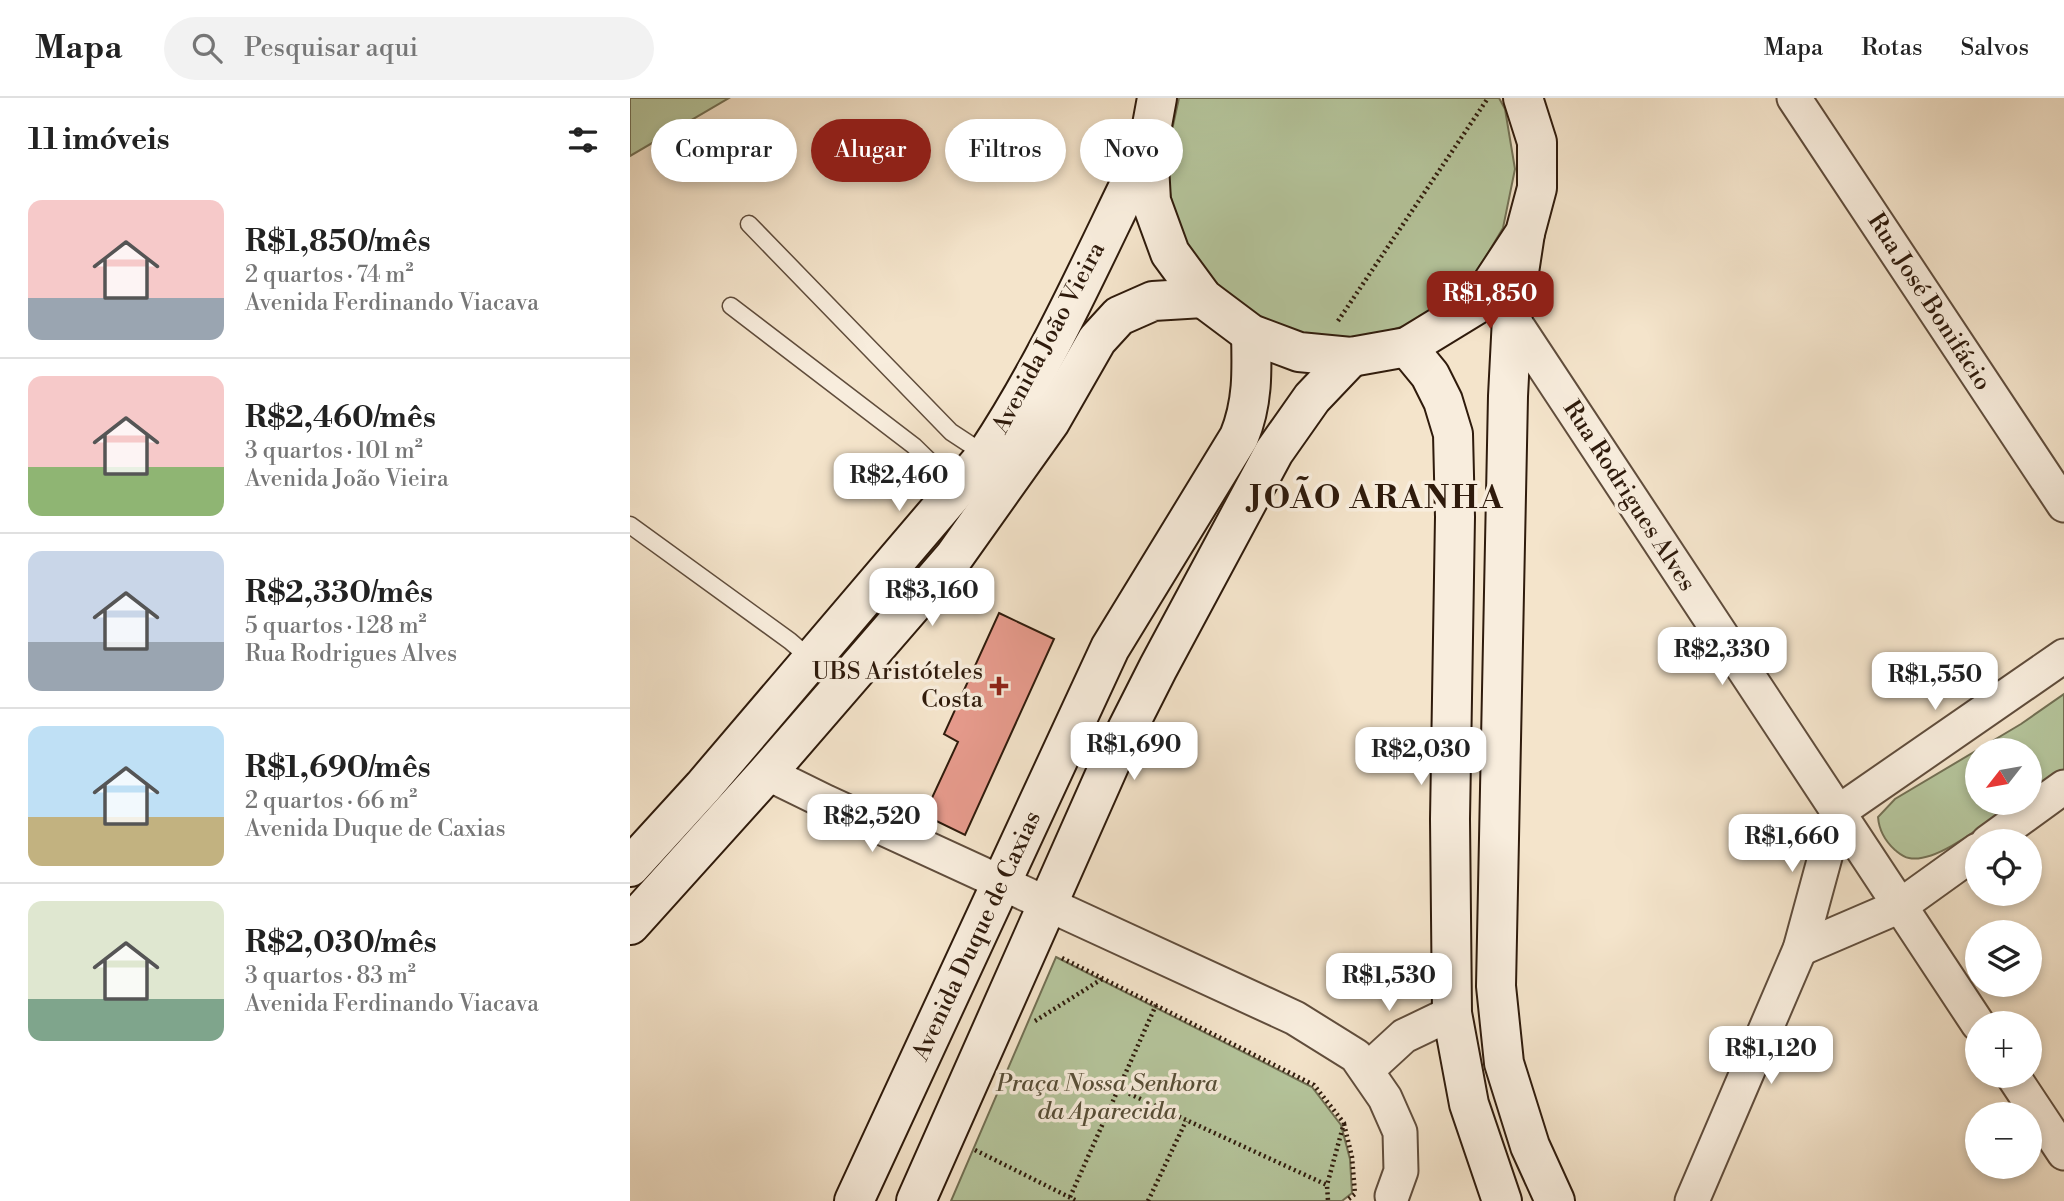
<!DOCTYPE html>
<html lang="pt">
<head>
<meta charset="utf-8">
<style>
  :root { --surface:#fff; --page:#f2f2f2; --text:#222; --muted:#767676; --line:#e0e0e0; --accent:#8f2418 }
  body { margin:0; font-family:"Libre Bodoni",serif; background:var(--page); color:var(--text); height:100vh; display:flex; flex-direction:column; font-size:26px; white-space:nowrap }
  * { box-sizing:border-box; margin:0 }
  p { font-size:23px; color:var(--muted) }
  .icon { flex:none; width:38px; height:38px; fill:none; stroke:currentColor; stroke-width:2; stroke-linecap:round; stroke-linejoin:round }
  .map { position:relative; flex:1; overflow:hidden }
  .side { display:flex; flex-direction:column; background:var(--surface); width:630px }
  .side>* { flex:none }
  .top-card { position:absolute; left:21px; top:21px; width:665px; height:63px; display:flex; gap:14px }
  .needle { width:46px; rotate:239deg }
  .buttons { position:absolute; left:1335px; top:640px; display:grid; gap:14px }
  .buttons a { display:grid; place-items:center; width:77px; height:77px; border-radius:50%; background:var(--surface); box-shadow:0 4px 10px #0003; font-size:35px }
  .price { position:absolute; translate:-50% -60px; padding:0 16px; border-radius:14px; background:#fff; color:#222; font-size:23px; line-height:46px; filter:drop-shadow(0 2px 4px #0008) }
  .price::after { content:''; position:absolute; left:50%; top:42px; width:21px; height:16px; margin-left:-10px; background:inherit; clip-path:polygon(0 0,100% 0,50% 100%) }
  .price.selected { background:var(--accent); color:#fff }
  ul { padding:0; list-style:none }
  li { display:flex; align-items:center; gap:21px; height:175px; padding:0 28px }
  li+li { border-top:2px solid var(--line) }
  li span { display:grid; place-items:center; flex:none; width:196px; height:140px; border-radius:14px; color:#555 }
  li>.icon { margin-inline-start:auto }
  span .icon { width:84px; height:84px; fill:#fffc; stroke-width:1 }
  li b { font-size:30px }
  h2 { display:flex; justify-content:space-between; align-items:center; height:84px; padding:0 28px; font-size:30px }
  .chip { padding:0 24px; border-radius:32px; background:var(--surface); box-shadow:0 4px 10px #0003; font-size:24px; line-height:63px }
  .chip.selected { background:var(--accent); color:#fff }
  header { display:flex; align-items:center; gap:42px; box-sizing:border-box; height:98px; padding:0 35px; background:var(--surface); border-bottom:2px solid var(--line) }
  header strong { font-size:33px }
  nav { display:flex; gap:38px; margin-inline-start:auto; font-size:24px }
  .search { width:490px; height:63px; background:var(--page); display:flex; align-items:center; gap:18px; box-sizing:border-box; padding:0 24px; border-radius:38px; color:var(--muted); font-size:26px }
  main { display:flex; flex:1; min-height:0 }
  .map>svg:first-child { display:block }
  .green { fill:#b5c59c; stroke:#727054; stroke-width:2 }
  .building { fill:#e79b8d; stroke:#2f1b0c; stroke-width:2 }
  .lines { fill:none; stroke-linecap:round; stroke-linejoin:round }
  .lane-casing { stroke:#604d3c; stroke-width:19 }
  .street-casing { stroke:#604d3c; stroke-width:37 }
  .secondary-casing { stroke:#2f1b0c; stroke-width:42 }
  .path { stroke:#2f1b0c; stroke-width:4.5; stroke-dasharray:2 3.5; stroke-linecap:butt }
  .lane { stroke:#f8eddd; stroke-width:16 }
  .street { stroke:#f8eddd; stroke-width:33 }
  .secondary { stroke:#f8eddd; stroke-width:38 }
  .poi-dot { fill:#8f2418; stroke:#f8eddd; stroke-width:2.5 }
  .labels { text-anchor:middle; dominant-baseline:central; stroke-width:7; stroke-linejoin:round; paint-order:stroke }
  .street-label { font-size:24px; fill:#2f1b0c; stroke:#f8eddd }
  .poi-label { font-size:24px; fill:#2f1b0c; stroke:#f8eddd; text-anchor:end }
  .park-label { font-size:24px; font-style:italic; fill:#574e37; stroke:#f8eddd }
  .district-label { font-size:32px; font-weight:bold; letter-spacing:2px; fill:#2f1b0c; stroke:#f8eddd }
</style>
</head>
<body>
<header>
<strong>Mapa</strong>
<div class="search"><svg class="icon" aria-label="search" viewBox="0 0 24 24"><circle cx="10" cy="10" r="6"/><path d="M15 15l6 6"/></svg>Pesquisar aqui</div>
<nav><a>Mapa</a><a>Rotas</a><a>Salvos</a></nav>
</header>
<main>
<section class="side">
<h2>11 imóveis<svg class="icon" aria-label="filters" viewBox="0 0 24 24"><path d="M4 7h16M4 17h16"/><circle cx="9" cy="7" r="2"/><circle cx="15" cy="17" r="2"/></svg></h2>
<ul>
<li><span style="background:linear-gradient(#f6c9c9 70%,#9aa5b1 0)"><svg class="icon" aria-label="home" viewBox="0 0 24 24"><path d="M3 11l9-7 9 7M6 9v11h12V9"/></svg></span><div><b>R$1,850/mês</b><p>2 quartos · 74 m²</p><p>Avenida Ferdinando Viacava</p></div></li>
<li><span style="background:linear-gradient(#f6c9c9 65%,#8fb573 0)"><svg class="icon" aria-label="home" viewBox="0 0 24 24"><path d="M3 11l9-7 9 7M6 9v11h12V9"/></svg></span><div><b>R$2,460/mês</b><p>3 quartos · 101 m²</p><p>Avenida João Vieira</p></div></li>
<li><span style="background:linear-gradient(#c9d6e8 65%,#9aa5b1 0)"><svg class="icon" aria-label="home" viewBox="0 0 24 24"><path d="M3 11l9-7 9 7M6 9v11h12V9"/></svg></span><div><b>R$2,330/mês</b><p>5 quartos · 128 m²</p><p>Rua Rodrigues Alves</p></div></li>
<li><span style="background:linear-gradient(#bfe0f5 65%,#c2b280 0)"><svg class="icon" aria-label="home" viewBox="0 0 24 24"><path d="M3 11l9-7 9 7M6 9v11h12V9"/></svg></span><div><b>R$1,690/mês</b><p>2 quartos · 66 m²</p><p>Avenida Duque de Caxias</p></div></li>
<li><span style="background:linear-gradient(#dfe7d0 70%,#7fa58c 0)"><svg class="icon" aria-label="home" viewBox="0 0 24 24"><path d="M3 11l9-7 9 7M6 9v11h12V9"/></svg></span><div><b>R$2,030/mês</b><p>3 quartos · 83 m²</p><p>Avenida Ferdinando Viacava</p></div></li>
</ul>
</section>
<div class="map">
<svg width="1434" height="1103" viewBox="0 0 1434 1103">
  <rect width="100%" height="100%" fill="#f4e4cb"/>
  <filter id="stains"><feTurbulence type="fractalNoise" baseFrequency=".00286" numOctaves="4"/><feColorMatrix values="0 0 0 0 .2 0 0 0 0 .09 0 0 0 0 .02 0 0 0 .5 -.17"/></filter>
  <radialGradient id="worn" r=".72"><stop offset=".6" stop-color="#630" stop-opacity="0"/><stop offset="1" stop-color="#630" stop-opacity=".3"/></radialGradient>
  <g class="green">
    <path d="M0,0h99l-99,58z"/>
    <path d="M549,0h320l6,11 10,60 -12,59 -31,52 -47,39 -57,19 -61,-1 -57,-22 -46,-40 -29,-53 -10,-60z"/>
    <path d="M1434,596v76l-34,23v-42h-52v52h36c-24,16 -76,61 -105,55 -6,-1 -9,-4 -14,-8 -10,-9 -16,-20 -17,-33l17,-18 126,-75z"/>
    <path d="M426,859l256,130 29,38 9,34 2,34 -10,8h-391z"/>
  </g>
  <path class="building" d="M369,515l55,26 -89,196 -41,-20 34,-73 -14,-8z"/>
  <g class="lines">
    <defs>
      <g id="lane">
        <path d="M119,126l202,208 35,23"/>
        <path d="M101,208l183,140 43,42"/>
        <path d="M0,427l160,116 22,19"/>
      </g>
      <g id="street">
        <path d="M1164,0l270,407"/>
        <path d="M882,220l466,706"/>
        <path d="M137,675l59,29 469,216 61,38 29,42 15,34 1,39 -9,25"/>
        <path d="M1358,744l76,-55"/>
        <path d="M1170,851l100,-43 78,-56"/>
        <path d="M737,972l37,-34 48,-23"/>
        <path d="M1383,978l51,77"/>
        <path d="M1062,1103l108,-252 37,-136 227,-157"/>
      </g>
      <g id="secondary">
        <path d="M527,0l-9,49 3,54 19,52 33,45 48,36 48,18 52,5 56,-10 72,-44 46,-70 12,-45v-46l-14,-44"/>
        <path d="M895,135l-13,85 -4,78 -12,590 8,77 26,83 25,55"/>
        <path d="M777,249l23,28 13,26 10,33 2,83 -5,302 2,194 17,91 33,97"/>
        <path d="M0,769l73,-80 283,-332c64,-96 110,-204 162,-308"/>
        <path d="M0,827l137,-152 187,-216 96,-135 47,-82 22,-24 34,-15 50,-3"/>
        <path d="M224,1103l256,-553 129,-211c14,-34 13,-66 12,-103"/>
        <path d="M286,1103l196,-442 46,-91 116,-216 38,-54 39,-41"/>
      </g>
    </defs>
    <use href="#lane" class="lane-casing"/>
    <use href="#street" class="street-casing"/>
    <use href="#secondary" class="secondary-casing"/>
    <g class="path">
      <path d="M708,223l150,-223"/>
      <path d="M432,860l252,127 30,38 -17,62"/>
      <path d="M405,923l67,-42"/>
      <path d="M489,991l208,96 1,16"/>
      <path d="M714,1026l8,33 3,37 -9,7"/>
      <path d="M345,1052l102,51"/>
      <path d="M440,1099l86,-192"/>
      <path d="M518,1103l38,-80"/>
    </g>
    <use href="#lane" class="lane"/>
    <use href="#street" class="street"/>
    <use href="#secondary" class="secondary"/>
  </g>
  <path class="poi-dot" d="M365.5 577.5h7v7h7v7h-7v7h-7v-7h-7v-7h7z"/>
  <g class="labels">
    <g class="street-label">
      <text transform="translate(1299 204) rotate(57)">Rua José Bonifácio</text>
      <text transform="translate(419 240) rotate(-62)">Avenida João Vieira</text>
      <text transform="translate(999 398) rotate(57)">Rua Rodrigues Alves</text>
      <text transform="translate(347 838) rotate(-65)">Avenida Duque de Caxias</text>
    </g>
    <g class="poi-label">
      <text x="353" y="574">UBS Aristóteles<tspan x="353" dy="28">Costa</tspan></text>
    </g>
    <g class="park-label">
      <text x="477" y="986">Praça Nossa Senhora<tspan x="477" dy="28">da Aparecida</tspan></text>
    </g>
    <g class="district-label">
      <text x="747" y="400">JOÃO ARANHA</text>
    </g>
  </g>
  <rect width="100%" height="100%" filter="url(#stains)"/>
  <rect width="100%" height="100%" fill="url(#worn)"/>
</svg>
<div class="buttons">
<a><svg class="needle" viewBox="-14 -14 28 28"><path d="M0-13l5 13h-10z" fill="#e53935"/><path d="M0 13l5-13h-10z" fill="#767676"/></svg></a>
<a><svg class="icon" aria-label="locate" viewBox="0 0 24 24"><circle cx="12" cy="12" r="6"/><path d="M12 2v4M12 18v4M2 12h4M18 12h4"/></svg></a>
<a><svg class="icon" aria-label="layers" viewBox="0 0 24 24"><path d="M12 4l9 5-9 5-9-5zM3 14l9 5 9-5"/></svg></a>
<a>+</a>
<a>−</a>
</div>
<b class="price selected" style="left:860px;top:233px">R$1,850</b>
<b class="price" style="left:269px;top:415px">R$2,460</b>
<b class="price" style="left:302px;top:530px">R$3,160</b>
<b class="price" style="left:1092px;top:589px">R$2,330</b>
<b class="price" style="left:1305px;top:614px">R$1,550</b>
<b class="price" style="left:504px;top:684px">R$1,690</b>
<b class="price" style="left:791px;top:689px">R$2,030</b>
<b class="price" style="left:242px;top:756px">R$2,520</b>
<b class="price" style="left:1162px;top:776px">R$1,660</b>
<b class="price" style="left:759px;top:915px">R$1,530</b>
<b class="price" style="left:1141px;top:988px">R$1,120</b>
<div class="top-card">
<a class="chip">Comprar</a>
<a class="chip selected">Alugar</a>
<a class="chip">Filtros</a>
<a class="chip">Novo</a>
</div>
</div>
</main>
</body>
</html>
